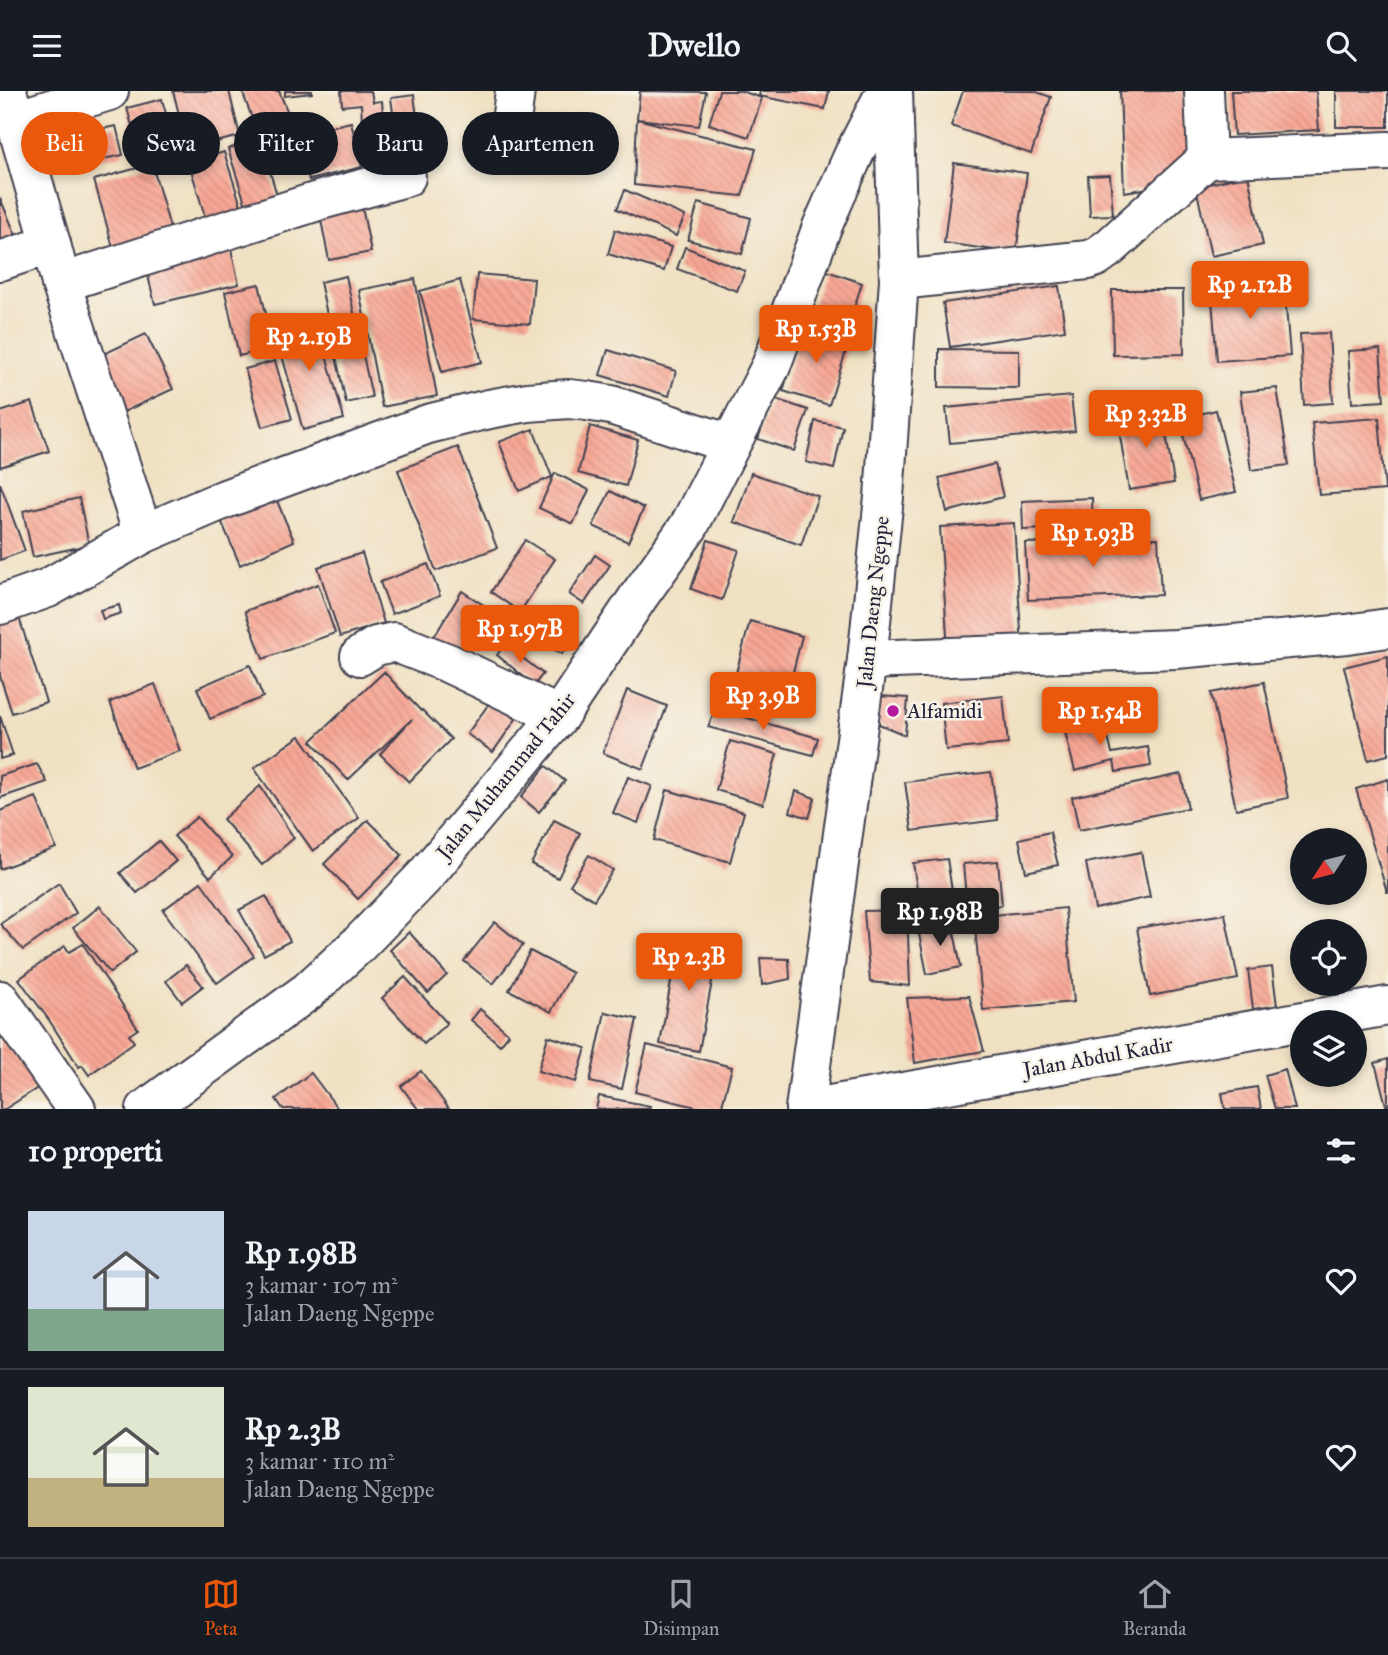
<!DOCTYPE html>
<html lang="id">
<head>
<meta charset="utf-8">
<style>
  :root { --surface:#171b24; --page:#242831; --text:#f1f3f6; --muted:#9ea1a6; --line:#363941; --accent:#ea580c }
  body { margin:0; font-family:"IM FELL Great Primer",serif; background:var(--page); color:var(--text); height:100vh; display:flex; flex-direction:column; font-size:26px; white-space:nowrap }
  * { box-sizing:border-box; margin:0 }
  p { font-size:23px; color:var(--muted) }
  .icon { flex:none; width:38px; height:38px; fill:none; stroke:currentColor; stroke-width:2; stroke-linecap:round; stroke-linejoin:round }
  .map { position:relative; height:1018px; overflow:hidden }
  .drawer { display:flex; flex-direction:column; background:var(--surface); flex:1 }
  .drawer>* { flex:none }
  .guide { position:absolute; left:21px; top:21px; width:700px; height:63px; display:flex; gap:14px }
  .needle { width:46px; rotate:234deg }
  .controls { position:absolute; left:1290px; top:737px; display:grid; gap:14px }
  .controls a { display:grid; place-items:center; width:77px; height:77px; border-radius:50%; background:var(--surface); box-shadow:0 4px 10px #0003; font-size:35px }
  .price { position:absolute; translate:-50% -60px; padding:0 16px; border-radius:7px; background:var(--accent); color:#fff; font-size:23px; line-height:46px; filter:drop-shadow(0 2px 4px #0008) }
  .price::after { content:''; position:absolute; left:50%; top:42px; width:21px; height:16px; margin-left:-10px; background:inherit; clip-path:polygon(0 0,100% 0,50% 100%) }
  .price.selected { background:#222; color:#fff }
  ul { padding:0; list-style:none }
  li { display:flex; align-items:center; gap:21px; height:175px; padding:0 28px }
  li+li { border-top:2px solid var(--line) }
  li span { display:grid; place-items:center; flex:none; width:196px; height:140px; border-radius:0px; color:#555 }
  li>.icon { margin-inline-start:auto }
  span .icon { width:84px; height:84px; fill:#fffc; stroke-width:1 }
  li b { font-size:30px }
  h2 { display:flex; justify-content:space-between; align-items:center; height:84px; padding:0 28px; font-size:30px }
  .chip { padding:0 24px; border-radius:32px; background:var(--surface); box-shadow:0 4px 10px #0003; font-size:24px; line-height:63px }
  .chip.selected { background:var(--accent); color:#fff }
  header { display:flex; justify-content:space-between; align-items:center; height:91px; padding:0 28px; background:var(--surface); font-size:32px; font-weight:700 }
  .menu { display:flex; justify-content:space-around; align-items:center; height:98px; border-top:2px solid var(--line); background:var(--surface); font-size:19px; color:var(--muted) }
  .menu a { display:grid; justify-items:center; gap:4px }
  .menu .selected { color:var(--accent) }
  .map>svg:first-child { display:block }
  .building { fill:url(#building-back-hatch) }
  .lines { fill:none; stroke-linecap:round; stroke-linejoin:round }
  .street-casing { stroke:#413f4f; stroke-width:42 }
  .secondary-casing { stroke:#413f4f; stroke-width:42 }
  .primary-casing { stroke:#413f4f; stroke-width:42 }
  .street { stroke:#fff; stroke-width:38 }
  .secondary { stroke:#fff; stroke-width:38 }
  .primary { stroke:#fff; stroke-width:38 }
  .poi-dot { fill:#b5179e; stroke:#f7f3e8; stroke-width:2.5 }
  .labels { text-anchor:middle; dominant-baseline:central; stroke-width:5; stroke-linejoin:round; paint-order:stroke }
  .street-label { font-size:21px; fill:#22223b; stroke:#f7f3e8 }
  .poi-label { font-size:21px; fill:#22223b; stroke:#f7f3e8; text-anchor:start }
</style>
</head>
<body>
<header><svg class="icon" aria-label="menu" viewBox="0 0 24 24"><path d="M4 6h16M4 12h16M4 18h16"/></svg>Dwello<svg class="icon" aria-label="search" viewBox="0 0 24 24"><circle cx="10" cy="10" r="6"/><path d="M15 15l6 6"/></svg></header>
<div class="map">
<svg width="1388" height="1018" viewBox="0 0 1388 1018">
  <defs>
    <pattern id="building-back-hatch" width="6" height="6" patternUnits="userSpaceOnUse" patternTransform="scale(1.75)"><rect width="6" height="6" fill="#f8a795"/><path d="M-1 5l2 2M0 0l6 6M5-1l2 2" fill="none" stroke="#d48f81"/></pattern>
  </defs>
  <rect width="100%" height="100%" fill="#f7f3e8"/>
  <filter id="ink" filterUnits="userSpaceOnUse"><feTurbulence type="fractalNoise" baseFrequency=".0143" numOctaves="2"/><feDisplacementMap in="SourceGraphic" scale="14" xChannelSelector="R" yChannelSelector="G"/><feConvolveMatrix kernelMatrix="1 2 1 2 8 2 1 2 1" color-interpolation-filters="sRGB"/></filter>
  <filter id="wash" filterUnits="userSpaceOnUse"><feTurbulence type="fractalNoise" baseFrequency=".00686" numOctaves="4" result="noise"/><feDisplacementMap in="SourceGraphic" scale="28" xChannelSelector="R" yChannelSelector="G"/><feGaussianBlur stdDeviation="1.57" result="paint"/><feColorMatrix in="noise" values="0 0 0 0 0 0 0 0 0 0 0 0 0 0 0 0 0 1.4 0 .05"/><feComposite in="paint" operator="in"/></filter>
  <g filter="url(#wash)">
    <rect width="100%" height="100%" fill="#f0e1c3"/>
    <g id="blocks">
      <g class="building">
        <path d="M173,0h56l11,45 -52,13z"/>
        <path d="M242,0h37l9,22 -33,13z"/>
        <path d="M285,0h27v2l-27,3z"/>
        <path d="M341,0h30l2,11 9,-1 5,63 -22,1 -4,-61 -19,2z"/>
        <path d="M640,0l66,1 -7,34 -62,-7 119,30 -14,47 -108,-11 3,-66z"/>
        <path d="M719,0h22l21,7 -13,39 -40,-13z"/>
        <path d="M760,0h69l-4,18 -66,-13z"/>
        <path d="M963,0h71l17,6 -20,57 -80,-28z"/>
        <path d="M1120,0h64l8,59 -36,37 -32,5z"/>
        <path d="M1231,0h85l3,39 -85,5z"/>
        <rect x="1336" y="0" width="52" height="36"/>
        <path d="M414,4l9,67 -23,3 -9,-67z"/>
        <path d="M162,8l13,49 -34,9 -14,-49z"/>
        <path d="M351,31l11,45 -53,13 -11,-46z"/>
        <path d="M116,35l7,29 -25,5 -6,-29z"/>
        <path d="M75,38l8,29 -37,11 -8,-30z"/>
        <path d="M260,48l20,66 -31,10 -21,-66z"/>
        <path d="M224,61l19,60 -36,11 -18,-60z"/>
        <path d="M954,72l73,10 -11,80 -72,-10z"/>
        <path d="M152,73l22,78 -58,16 -22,-78z"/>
        <path d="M1110,84l3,40 -23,1 -2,-40z"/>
        <path d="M1248,84l15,70 -52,11 -15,-69z"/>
        <path d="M625,99l60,26 -9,20 -59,-27z"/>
        <path d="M0,107l17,40 -17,7z"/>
        <path d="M698,112l53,15 -9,36 -54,-14z"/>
        <path d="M362,116l9,45 -42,8 -9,-45z"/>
        <path d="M615,139l56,17 -7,24 -56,-17z"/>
        <path d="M229,149l10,44 -84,20 -11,-44z"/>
        <path d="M685,156l60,24 -8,20 -60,-22z"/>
        <path d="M824,179l38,13 -14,44 -38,-13z"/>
        <path d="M477,183l57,5 -4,45 -57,-5z"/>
        <path d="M346,185l26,121 -26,6 -26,-121z"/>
        <path d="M415,188l22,117 -55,11 -23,-117z"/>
        <path d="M460,189l22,82 -40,10 -22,-81z"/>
        <path d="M1284,191l6,74 -73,5 -6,-74z"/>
        <path d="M259,193l15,64 -35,8 -14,-64z"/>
        <path d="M1059,195l6,44 -115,17 -7,-44z"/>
        <path d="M1112,199h71l1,64 -71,1z"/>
        <path d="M315,225l29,103 -41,11 -29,-103z"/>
        <path d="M803,233l47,15 -21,66 -46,-14z"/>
        <path d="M1329,242l4,70 -29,2 -4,-71z"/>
        <path d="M146,243l27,55 -58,27 -26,-55z"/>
        <path d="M939,258l80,1v38l-80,-1z"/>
        <path d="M1380,258l4,52 -32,2 -4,-52z"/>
        <path d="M608,259l68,21 -7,25 -69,-21z"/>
        <path d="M275,270l17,58 -30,8 -17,-58z"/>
        <path d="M1277,297l12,77 -38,5 -11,-78z"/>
        <path d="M1071,305l4,35 -125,12 -4,-35z"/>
        <path d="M772,307l36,12 -14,41 -36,-12z"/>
        <path d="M32,311l17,49 -49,16v-55z"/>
        <path d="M1162,319l12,73 -45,7 -12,-72z"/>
        <path d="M1216,319l20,82 -37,8 -20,-81z"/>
        <path d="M1379,327l6,72 -66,5 -7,-72z"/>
        <path d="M815,330l28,6 -9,42 -28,-7z"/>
        <path d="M590,335l48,14 -12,46 -48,-13z"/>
        <path d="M533,338l19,48 -33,14 -20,-49z"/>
        <path d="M458,356l39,101 -61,23 -38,-101z"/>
        <path d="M995,373l8,33 -56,15 -8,-34z"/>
        <path d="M555,382l34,17 -16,34 -34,-16z"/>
        <path d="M751,382l67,23 -17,49 -67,-23z"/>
        <path d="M0,392l25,68 -25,9z"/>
        <path d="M610,400l34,17 -16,34 -35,-16z"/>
        <path d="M274,403l20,47 -54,24 -20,-47z"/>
        <path d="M79,407l10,47 -56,12 -10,-46z"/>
        <path d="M1092,407l1,29 -70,3 -1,-29z"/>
        <path d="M1014,432l8,124 -74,4 -8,-124z"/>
        <path d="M1158,447l3,57 -133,5 -3,-57z"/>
        <path d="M525,449l30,19 -35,53 -29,-20z"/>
        <path d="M708,449l31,10 -17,50 -31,-11z"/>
        <path d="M362,462l22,70 -44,14 -22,-70z"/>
        <path d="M595,464l15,10 -26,39 -15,-10z"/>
        <path d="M428,473l12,32 -48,18 -12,-32z"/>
        <path d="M318,493l17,49 -72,26 -18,-48z"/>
        <path d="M462,500l26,17 -29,48 -27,-16z"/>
        <path d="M15,514l31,97 -34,11 -12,-37v-67z"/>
        <path d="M119,514l2,8 -18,6 -3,-9z"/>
        <path d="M557,529l19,11 -14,23 -18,-10z"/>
        <path d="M750,530l52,15 -13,52 -53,-15z"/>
        <path d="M505,553l38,30 -9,11 -37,-30z"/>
        <path d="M1388,565v99l-20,5 -24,-93z"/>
        <path d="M250,574l13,32 -53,22 -13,-31z"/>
        <path d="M384,581l37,39 1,-1 29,29 -42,43 -29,-28 32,-35 -64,61 -37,-39z"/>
        <path d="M1264,591l24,116 -52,11 -25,-116z"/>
        <path d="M155,593l25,67 -46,17 -24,-66z"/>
        <path d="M627,599l40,16 -24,63 -40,-16z"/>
        <path d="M879,605l29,2 -3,37 -26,-11z"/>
        <path d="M1003,605l5,48 -62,6 -5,-47z"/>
        <path d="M491,610l25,18 -23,33 -26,-18z"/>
        <path d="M716,618l102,29 -5,17 -105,-28z"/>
        <path d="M1102,624l10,38 36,-6 3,19 -35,6 -2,-11 -39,10 -12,-47z"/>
        <path d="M0,625l13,39 -13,4z"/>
        <path d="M300,645l59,82 -46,33 -59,-83z"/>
        <path d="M730,650l47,13 -14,50 -47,-14z"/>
        <path d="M37,673l10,18 -47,16v-22z"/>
        <path d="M546,675l19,15 -26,31 -18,-15z"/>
        <path d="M991,681l7,48 -86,11 -7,-49z"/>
        <path d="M1181,683l7,34 -109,22 -7,-33z"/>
        <path d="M628,686l24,9 -14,37 -25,-10z"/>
        <path d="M1388,688v113h-1l-31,-103z"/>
        <path d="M260,695l34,52 -32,27 -39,-46z"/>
        <path d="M667,699l77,22 -14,50 -76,-22z"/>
        <path d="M796,700l19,7 -6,20 -19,-6z"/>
        <path d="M36,706l20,51 -56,21v-58z"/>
        <path d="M197,726l35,40 -22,20 -36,-41z"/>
        <path d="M368,729l34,35 -44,44 -34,-35z"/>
        <path d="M554,729l26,13 -22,45 -27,-14z"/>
        <path d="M1050,741l8,33 -32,7 -7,-33z"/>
        <path d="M159,750l17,20 -39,32 -17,-20z"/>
        <path d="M1141,761l9,45 -55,12 -9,-46z"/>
        <path d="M589,764l24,15 -19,30 -24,-15z"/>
        <path d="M947,768l7,44 -34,5 -7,-45z"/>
        <path d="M998,770l4,44 -35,4 -4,-45z"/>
        <path d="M201,791l53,74 -37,27 -54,-73z"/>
        <path d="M59,792l17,30 -53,37 -23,-26z"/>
        <path d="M266,805l24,45 -26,14 -25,-45z"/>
        <path d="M100,815l36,46 -26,21 -37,-45z"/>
        <path d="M1065,817l9,94 -91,8 -9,-93z"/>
        <path d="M907,819l3,76 -40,-4 -6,-71z"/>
        <path d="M1225,823l13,65 -88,17 -13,-68z"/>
        <path d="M495,831l28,23 -30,39 -29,-23z"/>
        <path d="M952,831l9,45 -34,7 -9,-45z"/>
        <path d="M409,841l38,43 -19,18 -38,-43z"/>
        <path d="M679,845l40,8 -20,107 -39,-7z"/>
        <path d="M83,853l55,85 -9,6 5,7 -45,33 -7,-10 -3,2 -30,-47 -30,-41 46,-33 4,6z"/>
        <path d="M530,860l42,22 -21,39 -42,-22z"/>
        <path d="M760,867l29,1 1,20 -28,6z"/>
        <path d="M186,874l17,21 -21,16 -16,-21z"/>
        <path d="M1272,876l5,39 -24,3 -5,-39z"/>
        <path d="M405,886l42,46 -23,21 -42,-46z"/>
        <path d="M969,905l15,55 -69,12 -8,-65z"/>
        <path d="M480,918l29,25 -9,11 -29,-25z"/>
        <path d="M605,921l32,7 -15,70 -32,-7z"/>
        <path d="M0,941l39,55 -34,22h-5z"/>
        <path d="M548,945l38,12 -10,34 -38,-11z"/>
        <path d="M647,954l85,22 -11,42h-17l-69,-17z"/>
        <path d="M1388,968v50h-1l-12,-46z"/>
        <path d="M1285,978l10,40h-20l-10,-34z"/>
        <path d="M421,980l28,38h-31l-17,-23z"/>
        <path d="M311,982l27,36h-55l-7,-10z"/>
        <path d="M1257,996l4,22h-36l-3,-16z"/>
        <path d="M599,1005l51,10 -1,3h-53z"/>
      </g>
    </g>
  </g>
  <g filter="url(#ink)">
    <use href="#blocks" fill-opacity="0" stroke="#413f4f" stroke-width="2"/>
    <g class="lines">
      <defs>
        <g id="street">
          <path d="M7,0l44,153"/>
          <path d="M1204,0l3,68"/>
          <path d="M15,29l94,-29"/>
          <path d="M509,47l6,-47"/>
          <path d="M0,170l51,-17 10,39 82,251"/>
          <path d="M899,189l189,-20 8,-3 14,-10 97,-88 181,-8"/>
          <path d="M61,192l260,-83 85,-23"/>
          <path d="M0,514l48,-17 95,-54 82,-35 203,-75 61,-15 39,-7 27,-2 14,-1 18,2 24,4 119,39"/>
          <path d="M360,565l16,-10 18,-4 54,21 111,53"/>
          <path d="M867,569l309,-11 171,-15 41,-6"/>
          <path d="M0,909l76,109"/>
        </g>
        <g id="secondary">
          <path d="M146,1018l162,-118 51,-47 65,-67 135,-161 80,-120 50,-70 82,-160 51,-139 32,-73 32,-63"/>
          <path d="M808,1018l580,-103"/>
        </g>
        <path id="primary" d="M805,1018l62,-449 17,-163 15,-217 -6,-189"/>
      </defs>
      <use href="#street" class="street-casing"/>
      <use href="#secondary" class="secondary-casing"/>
      <use href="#primary" class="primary-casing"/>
      <use href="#street" class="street"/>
      <use href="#secondary" class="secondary"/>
      <use href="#primary" class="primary"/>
    </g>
  </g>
  <circle class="poi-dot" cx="893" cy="620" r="7"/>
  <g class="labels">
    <g class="street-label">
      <text transform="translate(873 511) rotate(-84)">Jalan Daeng Ngeppe</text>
      <text transform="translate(506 685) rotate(-51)">Jalan Muhammad Tahir</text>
      <text transform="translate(1098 966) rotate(-10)">Jalan Abdul Kadir</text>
    </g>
    <g class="poi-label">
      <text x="907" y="620">Alfamidi</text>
    </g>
  </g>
</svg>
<div class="controls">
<a><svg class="needle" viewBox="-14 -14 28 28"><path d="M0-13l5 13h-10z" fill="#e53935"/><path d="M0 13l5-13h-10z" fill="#9ea1a6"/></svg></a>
<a><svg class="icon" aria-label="locate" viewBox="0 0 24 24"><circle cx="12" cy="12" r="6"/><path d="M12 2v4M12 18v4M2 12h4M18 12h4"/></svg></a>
<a><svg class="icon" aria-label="layers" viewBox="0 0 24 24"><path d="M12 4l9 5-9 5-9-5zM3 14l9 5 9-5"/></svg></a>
</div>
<b class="price" style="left:1250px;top:230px">Rp 2.12B</b>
<b class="price" style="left:816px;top:274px">Rp 1.53B</b>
<b class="price" style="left:309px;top:282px">Rp 2.19B</b>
<b class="price" style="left:1146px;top:359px">Rp 3.32B</b>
<b class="price" style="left:1093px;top:478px">Rp 1.93B</b>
<b class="price" style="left:520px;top:574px">Rp 1.97B</b>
<b class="price" style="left:763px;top:641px">Rp 3.9B</b>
<b class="price" style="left:1100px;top:656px">Rp 1.54B</b>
<b class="price selected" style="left:940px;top:857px">Rp 1.98B</b>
<b class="price" style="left:689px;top:902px">Rp 2.3B</b>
<div class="guide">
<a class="chip selected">Beli</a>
<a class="chip">Sewa</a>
<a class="chip">Filter</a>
<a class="chip">Baru</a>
<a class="chip">Apartemen</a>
</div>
</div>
<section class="drawer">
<h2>10 properti<svg class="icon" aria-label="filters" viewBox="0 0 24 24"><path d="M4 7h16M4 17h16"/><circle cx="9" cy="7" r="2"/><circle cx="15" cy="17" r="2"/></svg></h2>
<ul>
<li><span style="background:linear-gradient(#c9d6e8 70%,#7fa58c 0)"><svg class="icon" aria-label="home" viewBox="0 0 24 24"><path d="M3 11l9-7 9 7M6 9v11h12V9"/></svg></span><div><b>Rp 1.98B</b><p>3 kamar · 107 m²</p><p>Jalan Daeng Ngeppe</p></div><svg class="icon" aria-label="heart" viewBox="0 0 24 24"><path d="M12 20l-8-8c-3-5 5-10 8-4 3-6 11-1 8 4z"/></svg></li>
<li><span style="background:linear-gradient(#dfe7d0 65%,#c2b280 0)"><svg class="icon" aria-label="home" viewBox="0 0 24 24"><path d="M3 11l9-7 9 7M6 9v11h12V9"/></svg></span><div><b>Rp 2.3B</b><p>3 kamar · 110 m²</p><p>Jalan Daeng Ngeppe</p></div><svg class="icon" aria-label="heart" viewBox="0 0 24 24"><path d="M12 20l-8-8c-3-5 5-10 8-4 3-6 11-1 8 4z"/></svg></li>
</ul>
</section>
<nav class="menu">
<a class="selected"><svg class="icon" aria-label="map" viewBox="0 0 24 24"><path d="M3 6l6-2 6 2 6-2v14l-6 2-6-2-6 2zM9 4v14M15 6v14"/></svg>Peta</a>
<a><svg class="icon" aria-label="saved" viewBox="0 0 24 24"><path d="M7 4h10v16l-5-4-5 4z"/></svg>Disimpan</a>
<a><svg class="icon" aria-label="home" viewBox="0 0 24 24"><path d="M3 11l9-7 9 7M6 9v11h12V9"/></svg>Beranda</a>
</nav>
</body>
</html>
